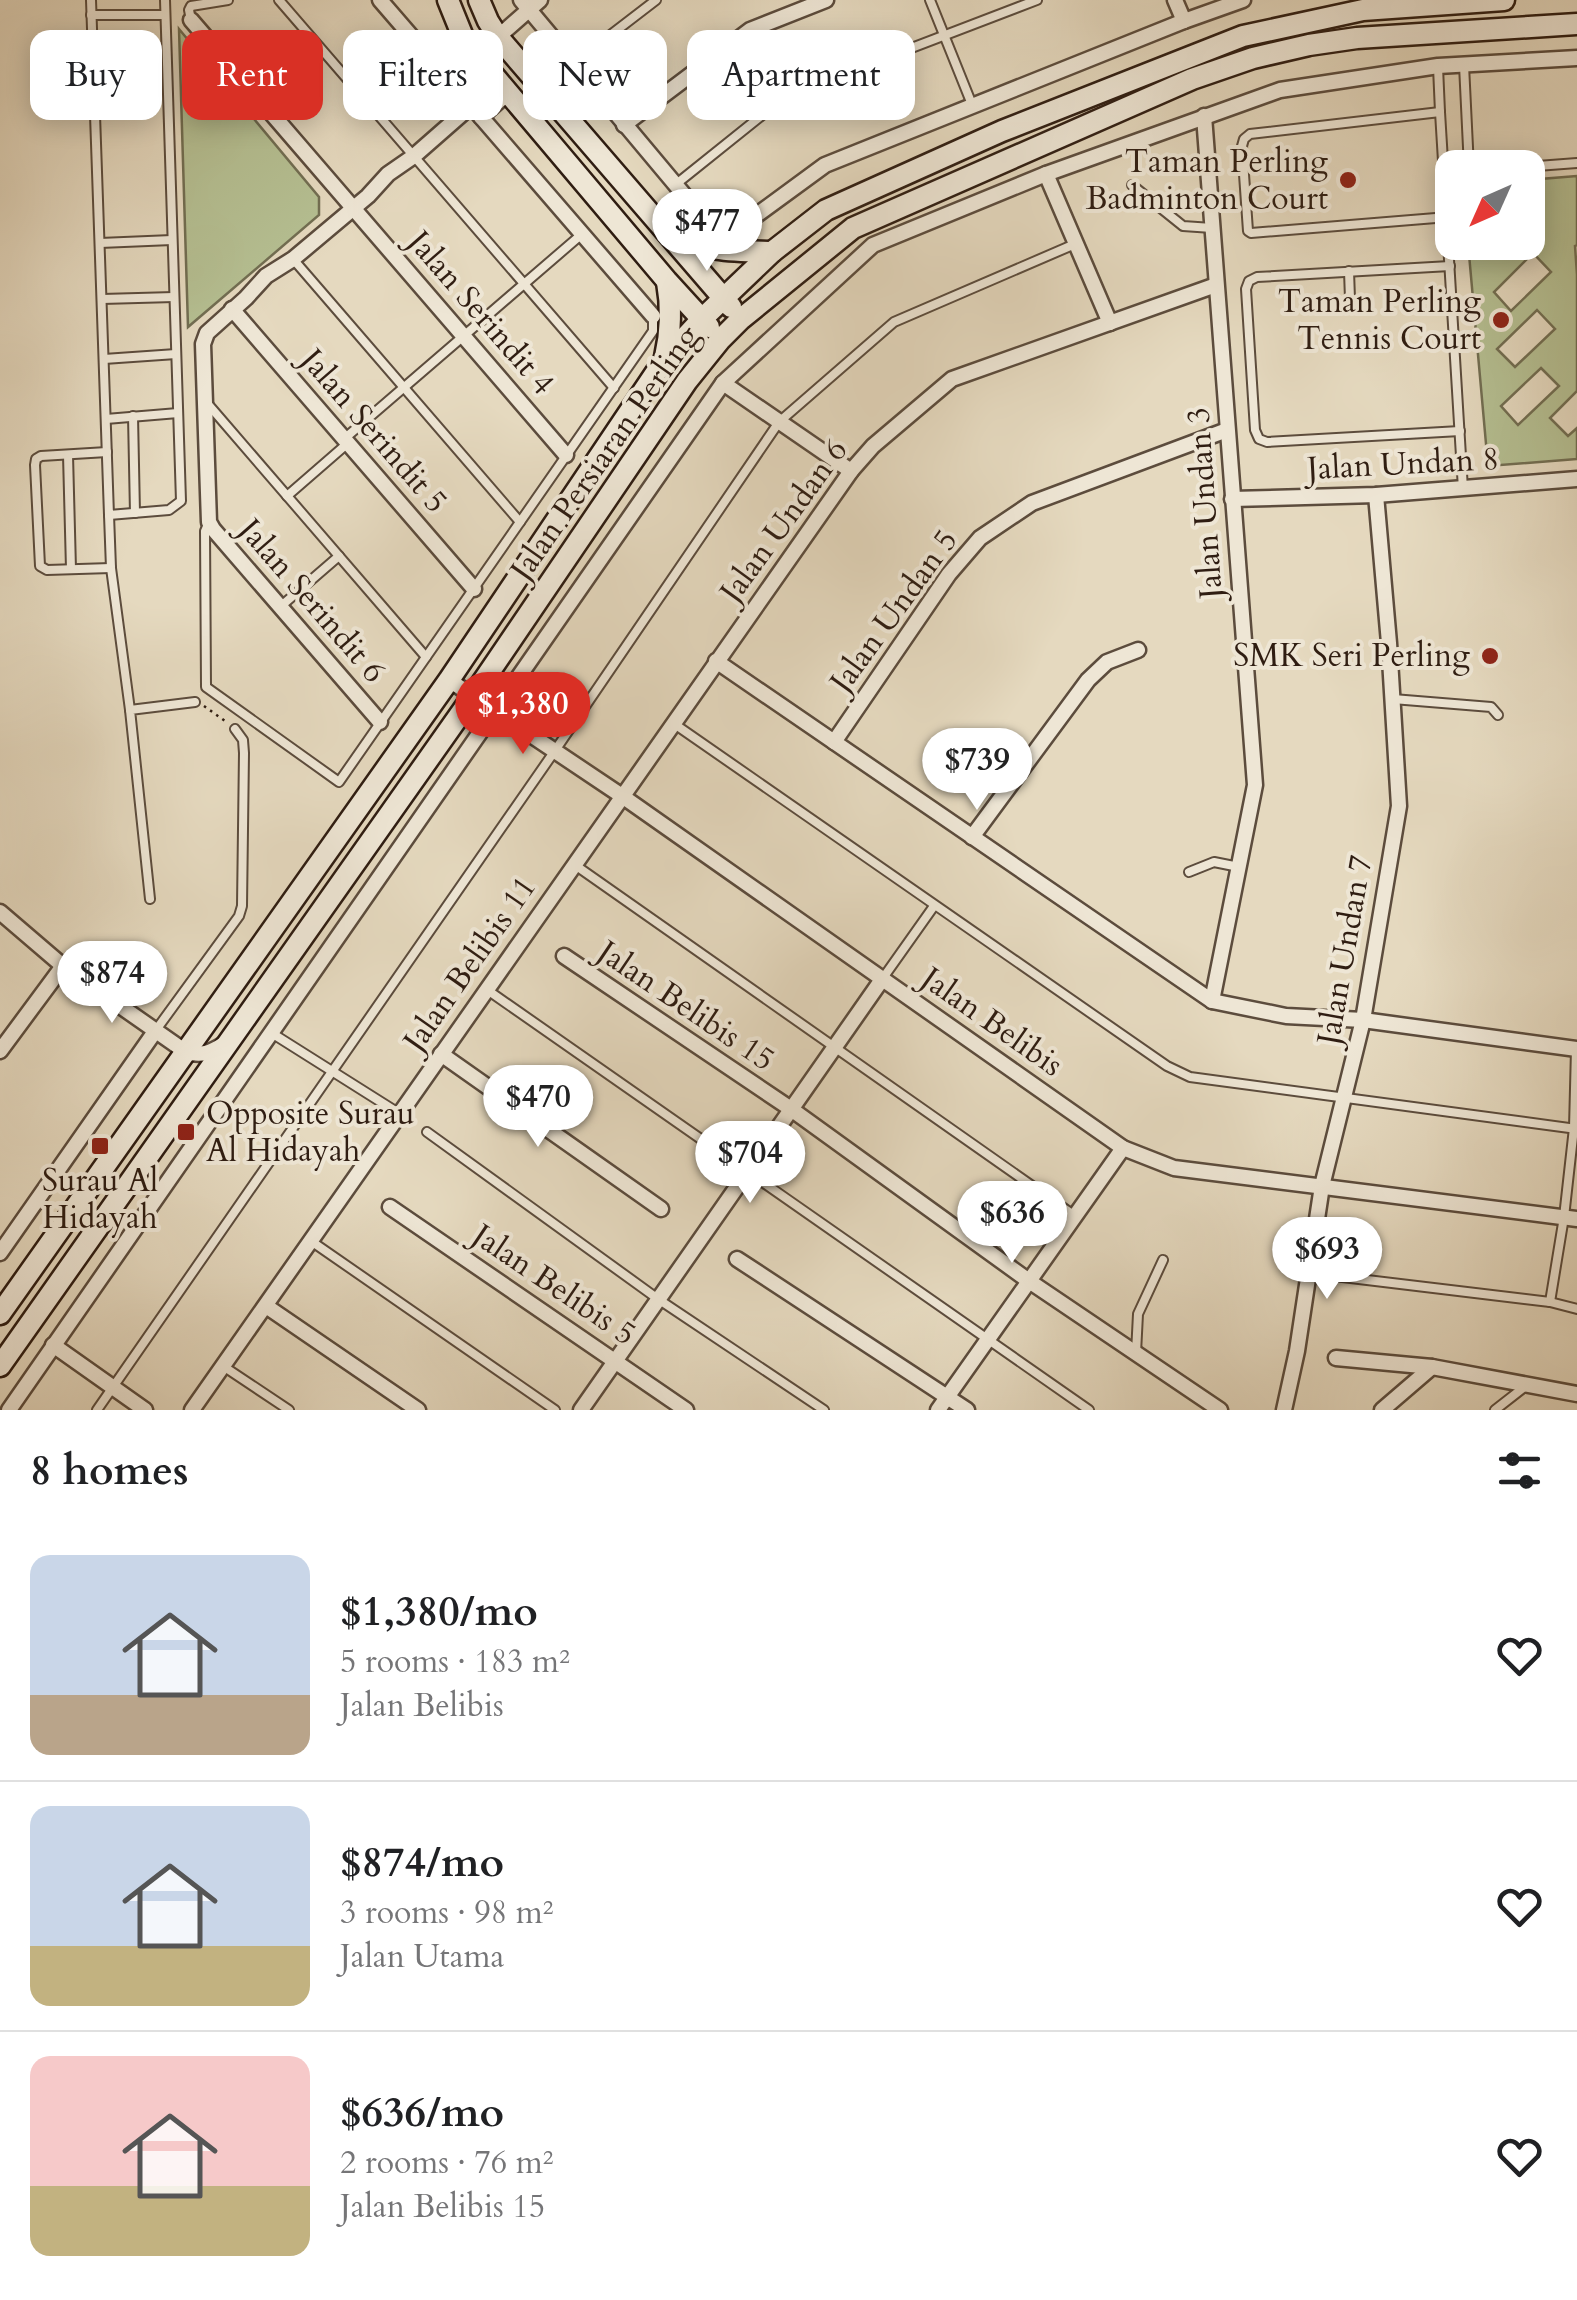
<!DOCTYPE html>
<html lang="en">
<head>
<meta charset="utf-8">
<style>
  :root { --surface:#fff; --page:#f2f2f2; --text:#202124; --muted:#757577; --line:#e0e0e0; --accent:#d93025 }
  body { margin:0; font-family:Cardo,serif; background:var(--page); color:var(--text); height:100vh; display:flex; flex-direction:column; font-size:38px; white-space:nowrap }
  * { box-sizing:border-box; margin:0 }
  p { font-size:32px; color:var(--muted) }
  .icon { flex:none; width:55px; height:55px; fill:none; stroke:currentColor; stroke-width:2; stroke-linecap:round; stroke-linejoin:round }
  .map { position:relative; height:1410px; overflow:hidden }
  .side { display:flex; flex-direction:column; background:var(--surface); flex:1 }
  .side>* { flex:none }
  .hud { position:absolute; left:30px; top:30px; width:1000px; height:90px; display:flex; gap:20px }
  .needle { width:65px; rotate:225deg }
  .buttons { position:absolute; left:1435px; top:150px; display:grid; gap:20px }
  .buttons a { display:grid; place-items:center; width:110px; height:110px; border-radius:20px; background:var(--surface); box-shadow:0 5px 25px #0003; font-size:50px }
  .price { position:absolute; translate:-50% -85px; padding:0 22px; border-radius:35px; background:#fff; color:#222; font-size:32px; line-height:65px; filter:drop-shadow(0 2px 5px #0008) }
  .price::after { content:''; position:absolute; left:50%; top:60px; width:30px; height:22px; margin-left:-15px; background:inherit; clip-path:polygon(0 0,100% 0,50% 100%) }
  .price.active { background:var(--accent); color:#fff }
  ul { padding:0; list-style:none }
  li { display:flex; align-items:center; gap:30px; height:250px; padding:0 30px }
  li+li { border-top:2px solid var(--line) }
  li span { display:grid; place-items:center; flex:none; width:280px; height:200px; border-radius:20px; color:#555 }
  li>.icon { margin-inline-start:auto }
  span .icon { width:120px; height:120px; fill:#fffc; stroke-width:1 }
  li b { font-size:42px }
  h2 { display:flex; justify-content:space-between; align-items:center; height:120px; padding:0 30px; font-size:42px }
  .pill { padding:0 35px; border-radius:20px; background:var(--surface); box-shadow:0 5px 25px #0003; font-size:35px; line-height:90px }
  .pill.active { background:var(--accent); color:#fff }
  .map>svg:first-child { display:block }
  .green { fill:#b5bf92; stroke:#726e52; stroke-width:2.5; fill-rule:evenodd }
  .lines { fill:none; stroke-linecap:round; stroke-linejoin:round }
  .lane-casing { stroke:#5c4c3d; stroke-width:12 }
  .street-casing { stroke:#5c4c3d; stroke-width:19 }
  .secondary-casing { stroke:#2f1d12; stroke-width:25 }
  .path { stroke:#2f1d12; stroke-width:2.5; stroke-dasharray:2.5 5; stroke-linecap:butt }
  .lane { stroke:#eee6d5; stroke-width:8 }
  .street { stroke:#eee6d5; stroke-width:14 }
  .secondary { stroke:#eee6d5; stroke-width:20 }
  .poi-dot { fill:#8f2418; stroke:#eee6d5; stroke-width:4 }
  .labels { text-anchor:middle; dominant-baseline:central; stroke-width:8; stroke-linejoin:round; paint-order:stroke }
  .poi-label { font-size:32px; fill:#2f1d12; stroke:#eee6d5; text-anchor:end }
  .street-label { font-size:32px; fill:#2f1d12; stroke:#eee6d5 }
</style>
</head>
<body>
<div class="map">
<svg width="1577" height="1410" viewBox="0 0 1577 1410">
  <rect width="100%" height="100%" fill="#e5d9bf"/>
  <filter id="stains"><feTurbulence type="fractalNoise" baseFrequency=".002" numOctaves="4"/><feColorMatrix values="0 0 0 0 .2 0 0 0 0 .09 0 0 0 0 .02 0 0 0 .5 -.17"/></filter>
  <radialGradient id="worn" r=".72"><stop offset=".6" stop-color="#630" stop-opacity="0"/><stop offset="1" stop-color="#630" stop-opacity=".3"/></radialGradient>
  <g class="green">
    <path d="M179,29l140,168v18l-131,112z"/>
    <path d="M1577,176v69l-2,1 2,29v116l-27,27 18,18 9,-8v31l-89,7 -20,-223 60,-1v-62zM1533,253l18,19 -40,39 -17,-19zM1537,310l18,19 -40,38 -18,-18zM1541,368l18,18 -41,39 -17,-19z"/>
  </g>
  <g class="lines">
    <defs>
      <g id="lane">
        <path d="M91,0l18,515 60,-5 12,-9 -16,-501"/>
        <path d="M279,0l335,388"/>
        <path d="M930,0l43,107"/>
        <path d="M91,15h74"/>
        <path d="M191,20l-2,-10 2,-4 37,-6"/>
        <path d="M574,63l82,-63"/>
        <path d="M1464,65l5,103"/>
        <path d="M1438,67l2,45"/>
        <path d="M1511,168l66,-5"/>
        <path d="M675,185l111,-89 251,-96"/>
        <path d="M1132,185l51,41 29,2"/>
        <path d="M1448,217l-197,16 -3,-2 -6,-85 2,-7 6,-5 190,-22 23,377"/>
        <path d="M100,243l72,-3"/>
        <path d="M293,259l227,263"/>
        <path d="M1450,266l-193,11 -8,4 -3,8 9,141 4,9 8,3 193,-11"/>
        <path d="M1349,271l1,28"/>
        <path d="M102,299l72,-2"/>
        <path d="M104,359l72,-5"/>
        <path d="M207,403l219,254"/>
        <path d="M133,416l2,97"/>
        <path d="M106,419l72,-6"/>
        <path d="M344,439l238,-205"/>
        <path d="M107,452l-66,4 -5,3 -1,6 5,101 7,4 64,-2"/>
        <path d="M68,455l3,114"/>
        <path d="M287,496l61,-53"/>
        <path d="M109,515l2,53 19,142"/>
        <path d="M209,522l-4,9 1,156 133,95 314,-451v-15"/>
        <path d="M280,607l59,-51"/>
        <path d="M1393,699l98,8 7,8"/>
        <path d="M673,723l494,343 23,11 387,52"/>
        <path d="M575,865l500,351"/>
        <path d="M1189,872l25,-10 25,5"/>
        <path d="M150,899l-20,-189 65,-8"/>
        <path d="M883,978l51,-72"/>
        <path d="M486,989l603,421"/>
        <path d="M156,1030l83,-114 3,-10 2,-153 -1,-13 -8,-11"/>
        <path d="M270,1032l130,82"/>
        <path d="M427,1132l231,167 166,111"/>
        <path d="M311,1241l244,169"/>
        <path d="M1309,1273l241,29 27,7"/>
        <path d="M1550,1302l14,-85 10,-89 2,-79"/>
        <path d="M1136,1353l2,-39 25,-54"/>
        <path d="M223,1366l66,44"/>
        <path d="M97,1410l457,-658 225,-330 115,-100 181,-78"/>
        <path d="M1495,1410l32,-25"/>
      </g>
      <g id="street">
        <path d="M380,0l273,316"/>
        <path d="M521,0l195,233 8,6 101,-74 359,-144 59,-21"/>
        <path d="M1175,0l9,21"/>
        <path d="M191,20l375,435"/>
        <path d="M498,37l42,-37"/>
        <path d="M461,94l28,-24"/>
        <path d="M1204,116l51,669 -43,216"/>
        <path d="M481,117l28,-25"/>
        <path d="M624,125l126,-95 76,-30"/>
        <path d="M1046,174l64,149"/>
        <path d="M232,309l242,280"/>
        <path d="M723,383l128,88"/>
        <path d="M1232,499l144,-4 201,-16"/>
        <path d="M716,661l496,340 74,15 77,4 214,29"/>
        <path d="M449,680l173,116 501,352 51,20 403,51"/>
        <path d="M380,722l-167,-193 -4,-7 -6,-178 4,-11 39,-35 20,-22 27,-17 75,-63 20,-22 26,-18 57,-50"/>
        <path d="M834,742l115,-168 31,-36 52,-35 195,-73"/>
        <path d="M972,837l116,-157 19,-18 31,-12"/>
        <path d="M0,912l63,54 123,86c16,4 24,1 38,-8"/>
        <path d="M564,956l227,153 238,172 191,129"/>
        <path d="M0,1051l63,-85"/>
        <path d="M441,1054l220,155"/>
        <path d="M390,1207l296,203"/>
        <path d="M0,1253l156,-223"/>
        <path d="M737,1259l230,151"/>
        <path d="M266,1306l152,104"/>
        <path d="M53,1345l92,65"/>
        <path d="M1336,1358l96,9 145,27"/>
        <path d="M9,1410l714,-1027 150,-138 173,-71 234,-84 158,-24 139,-8"/>
        <path d="M192,1410l659,-939 22,-25 79,-67 264,-94"/>
        <path d="M581,1410l302,-432"/>
        <path d="M938,1410l185,-262"/>
        <path d="M1284,1410l13,-59 25,-165 41,-166 36,-214 -10,-163 -13,-148"/>
        <path d="M1382,1410l50,-43"/>
      </g>
      <g id="secondary">
        <path d="M448,0l15,37 26,33 178,211 42,46"/>
        <path d="M479,0l9,21 10,16 233,270"/>
        <path d="M672,233c31,19 65,18 100,19"/>
        <path d="M665,357c6,-26 7,-48 2,-75"/>
        <path d="M0,1314l449,-634 216,-321 37,-40 70,-67 54,-42 176,-79 241,-95 120,-26 141,-10"/>
        <path d="M0,1366l473,-670 214,-315 33,-41 21,-21 112,-91 339,-149 61,-21 56,-13 48,-7 220,-14"/>
      </g>
    </defs>
    <use href="#lane" class="lane-casing"/>
    <use href="#street" class="street-casing"/>
    <use href="#secondary" class="secondary-casing"/>
    <path class="path" d="M204,706l21,15"/>
    <use href="#lane" class="lane"/>
    <use href="#street" class="street"/>
    <use href="#secondary" class="secondary"/>
  </g>
  <g class="poi-dot">
    <circle cx="1348" cy="180" r="10"/>
    <circle cx="1501" cy="320" r="10"/>
    <circle cx="1490" cy="656" r="10"/>
    <rect x="176" y="1122" width="20" height="20" rx="5"/>
    <rect x="90" y="1136" width="20" height="20" rx="5"/>
  </g>
  <g class="labels">
    <g class="poi-label">
      <text x="1328" y="162">Taman Perling<tspan x="1328" dy="37">Badminton Court</tspan></text>
      <text x="1481" y="302">Taman Perling<tspan x="1481" dy="37">Tennis Court</tspan></text>
      <text x="1470" y="656">SMK Seri Perling</text>
      <text x="206" y="1114" text-anchor="start">Opposite Surau<tspan x="206" dy="37">Al Hidayah</tspan></text>
      <text x="100" y="1181" text-anchor="middle">Surau Al<tspan x="100" dy="37">Hidayah</tspan></text>
    </g>
    <g class="street-label">
      <text transform="translate(481 313) rotate(49)">Jalan Serindit 4</text>
      <text transform="translate(374 431) rotate(49)">Jalan Serindit 5</text>
      <text transform="translate(605 453) rotate(-55)">Jalan Persiaran Perling</text>
      <text transform="translate(1403 464) rotate(-3)">Jalan Undan 8</text>
      <text transform="translate(1205 503) rotate(-94)">Jalan Undan 3</text>
      <text transform="translate(784 521) rotate(-54)">Jalan Undan 6</text>
      <text transform="translate(312 601) rotate(49)">Jalan Serindit 6</text>
      <text transform="translate(894 611) rotate(-54)">Jalan Undan 5</text>
      <text transform="translate(1345 950) rotate(-80)">Jalan Undan 7</text>
      <text transform="translate(470 964) rotate(-55)">Jalan Belibis 11</text>
      <text transform="translate(686 1006) rotate(34)">Jalan Belibis 15</text>
      <text transform="translate(992 1022) rotate(35)">Jalan Belibis</text>
      <text transform="translate(554 1285) rotate(34)">Jalan Belibis 5</text>
    </g>
  </g>
  <rect width="100%" height="100%" filter="url(#stains)"/>
  <rect width="100%" height="100%" fill="url(#worn)"/>
</svg>
<div class="buttons">
<a><svg class="needle" viewBox="-14 -14 28 28"><path d="M0-13l5 13h-10z" fill="#e53935"/><path d="M0 13l5-13h-10z" fill="#757577"/></svg></a>
</div>
<b class="price" style="left:707px;top:274px">$477</b>
<b class="price active" style="left:523px;top:757px">$1,380</b>
<b class="price" style="left:977px;top:813px">$739</b>
<b class="price" style="left:112px;top:1026px">$874</b>
<b class="price" style="left:538px;top:1150px">$470</b>
<b class="price" style="left:750px;top:1206px">$704</b>
<b class="price" style="left:1012px;top:1266px">$636</b>
<b class="price" style="left:1327px;top:1302px">$693</b>
<div class="hud">
<a class="pill">Buy</a>
<a class="pill active">Rent</a>
<a class="pill">Filters</a>
<a class="pill">New</a>
<a class="pill">Apartment</a>
</div>
</div>
<section class="side">
<h2>8 homes<svg class="icon" aria-label="filters" viewBox="0 0 24 24"><path d="M4 7h16M4 17h16"/><circle cx="9" cy="7" r="2"/><circle cx="15" cy="17" r="2"/></svg></h2>
<ul>
<li><span style="background:linear-gradient(#c9d6e8 70%,#b9a48a 0)"><svg class="icon" aria-label="home" viewBox="0 0 24 24"><path d="M3 11l9-7 9 7M6 9v11h12V9"/></svg></span><div><b>$1,380/mo</b><p>5 rooms · 183 m²</p><p>Jalan Belibis</p></div><svg class="icon" aria-label="heart" viewBox="0 0 24 24"><path d="M12 20l-8-8c-3-5 5-10 8-4 3-6 11-1 8 4z"/></svg></li>
<li><span style="background:linear-gradient(#c9d6e8 70%,#c2b280 0)"><svg class="icon" aria-label="home" viewBox="0 0 24 24"><path d="M3 11l9-7 9 7M6 9v11h12V9"/></svg></span><div><b>$874/mo</b><p>3 rooms · 98 m²</p><p>Jalan Utama</p></div><svg class="icon" aria-label="heart" viewBox="0 0 24 24"><path d="M12 20l-8-8c-3-5 5-10 8-4 3-6 11-1 8 4z"/></svg></li>
<li><span style="background:linear-gradient(#f6c9c9 65%,#c2b280 0)"><svg class="icon" aria-label="home" viewBox="0 0 24 24"><path d="M3 11l9-7 9 7M6 9v11h12V9"/></svg></span><div><b>$636/mo</b><p>2 rooms · 76 m²</p><p>Jalan Belibis 15</p></div><svg class="icon" aria-label="heart" viewBox="0 0 24 24"><path d="M12 20l-8-8c-3-5 5-10 8-4 3-6 11-1 8 4z"/></svg></li>
</ul>
</section>
</body>
</html>
